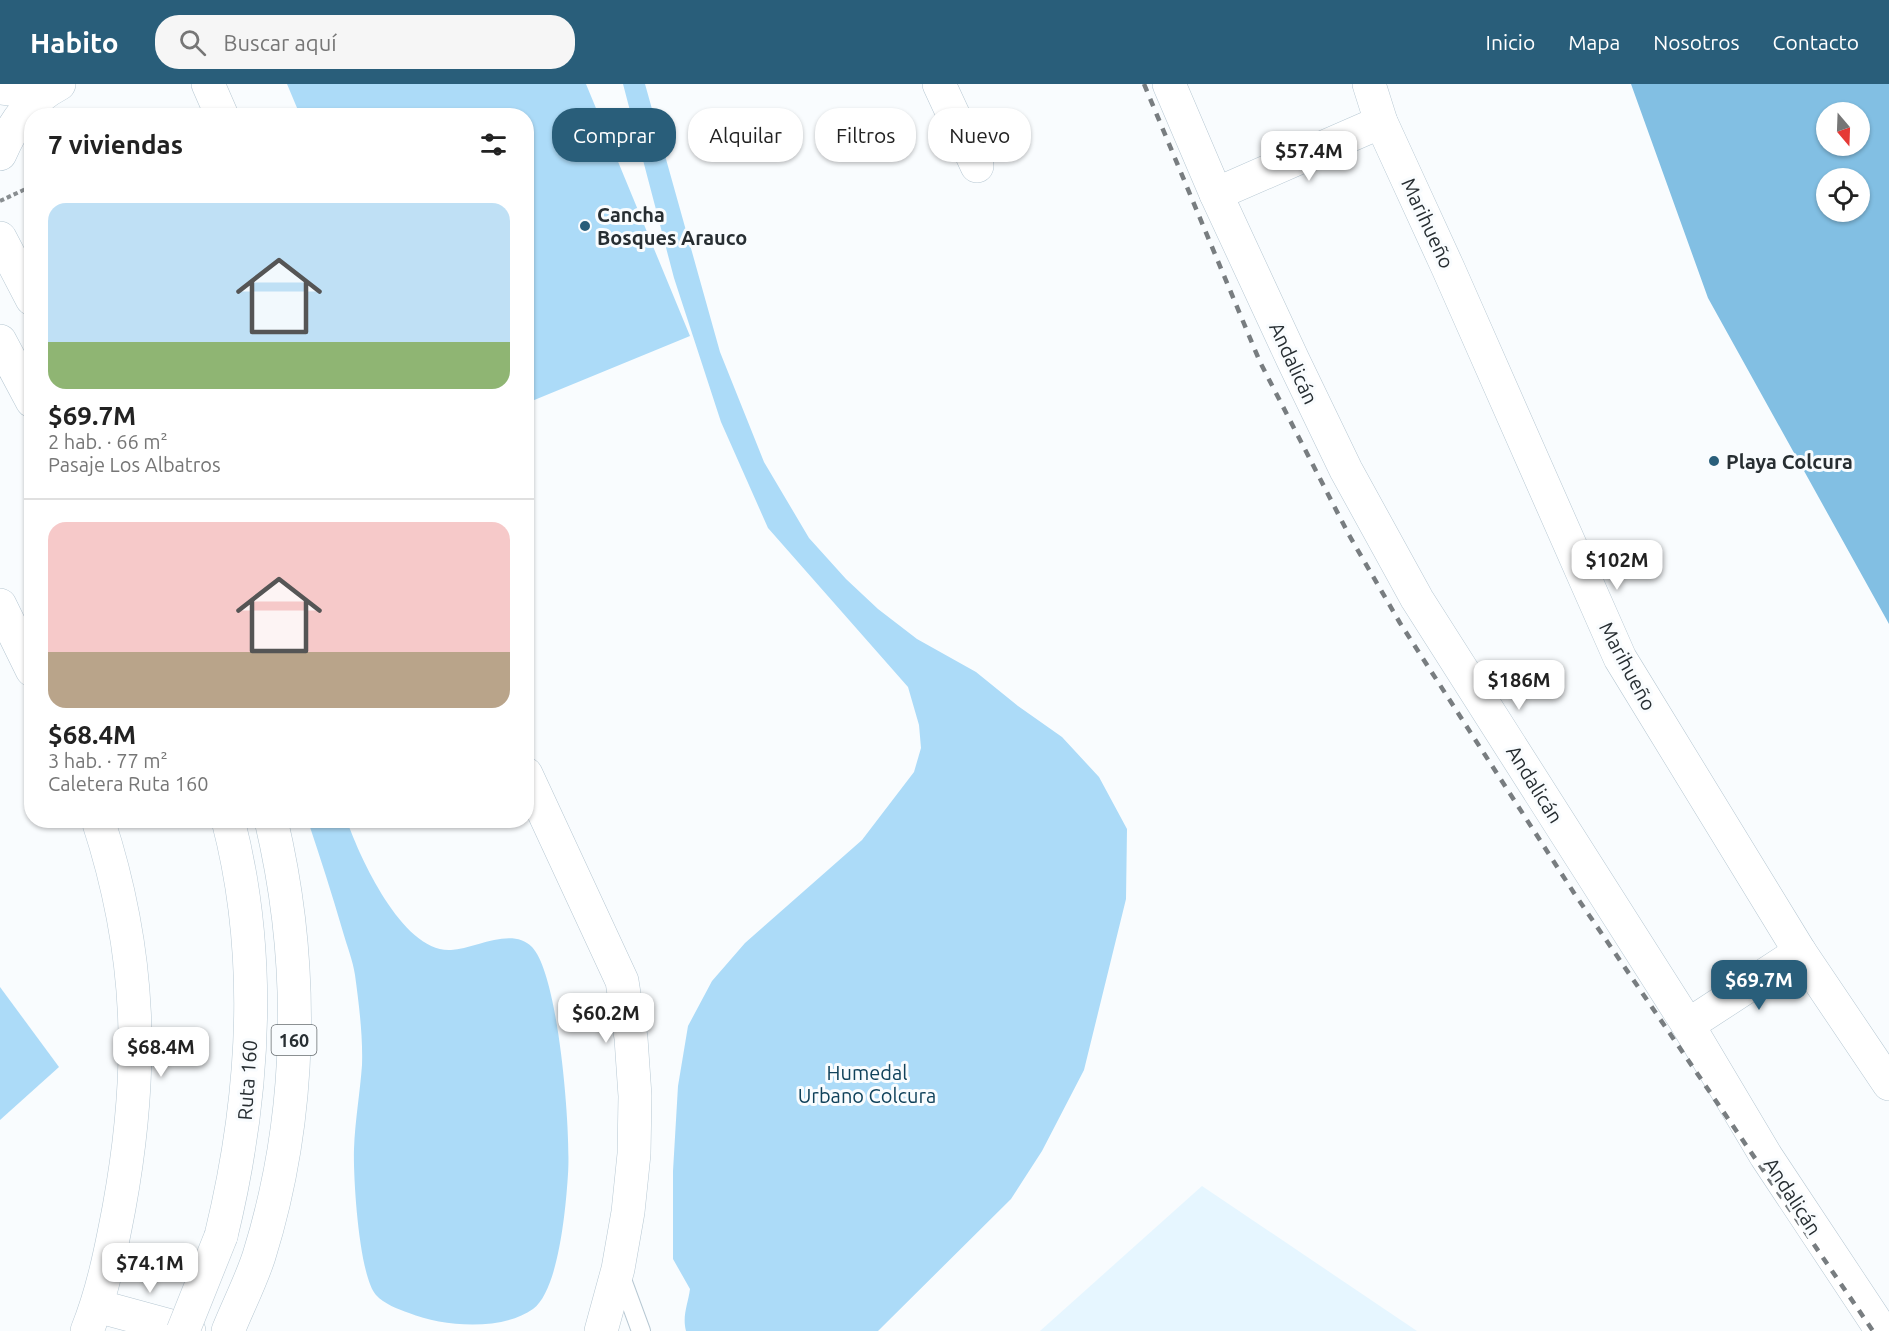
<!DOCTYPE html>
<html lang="es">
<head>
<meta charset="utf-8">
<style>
  :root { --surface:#fff; --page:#f6f6f6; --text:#222; --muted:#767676; --line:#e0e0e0; --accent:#295e7a }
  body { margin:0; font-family:Ubuntu,sans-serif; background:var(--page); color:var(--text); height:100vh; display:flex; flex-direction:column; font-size:22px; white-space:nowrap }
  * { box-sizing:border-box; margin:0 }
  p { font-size:20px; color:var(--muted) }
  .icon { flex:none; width:33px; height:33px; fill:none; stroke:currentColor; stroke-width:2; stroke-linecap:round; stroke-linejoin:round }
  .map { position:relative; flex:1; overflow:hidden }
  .drawer { position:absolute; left:24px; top:24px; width:510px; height:720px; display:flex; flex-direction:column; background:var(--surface); border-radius:24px; box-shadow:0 2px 4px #0004 }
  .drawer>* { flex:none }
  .banner { position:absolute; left:552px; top:24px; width:570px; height:54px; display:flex; gap:12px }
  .needle { width:39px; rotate:161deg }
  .controls { position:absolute; left:1816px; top:18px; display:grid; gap:12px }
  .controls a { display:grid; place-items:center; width:54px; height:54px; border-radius:50%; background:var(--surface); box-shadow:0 2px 4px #0004; font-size:30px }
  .price { position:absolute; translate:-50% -51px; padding:0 14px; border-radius:12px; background:#fff; color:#222; font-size:20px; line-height:39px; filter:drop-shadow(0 2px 3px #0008) }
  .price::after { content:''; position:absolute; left:50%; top:36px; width:18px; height:14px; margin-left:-9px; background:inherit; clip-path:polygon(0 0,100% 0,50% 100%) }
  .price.selected { background:var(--accent); color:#fff }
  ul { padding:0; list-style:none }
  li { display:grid; align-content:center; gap:12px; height:318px; padding:0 24px }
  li+li { border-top:2px solid var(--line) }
  li span { display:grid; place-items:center; height:186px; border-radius:18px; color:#555 }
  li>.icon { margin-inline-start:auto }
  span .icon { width:108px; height:108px; fill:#fffc; stroke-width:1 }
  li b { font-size:26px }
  h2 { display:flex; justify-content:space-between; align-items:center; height:72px; padding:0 24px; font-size:26px }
  .chip { padding:0 21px; border-radius:24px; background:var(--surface); box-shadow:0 2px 4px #0004; font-size:21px; line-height:54px }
  .chip.selected { background:var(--accent); color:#fff }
  header { display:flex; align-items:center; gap:36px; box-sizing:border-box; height:84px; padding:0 30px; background:var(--accent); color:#fff }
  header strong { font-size:28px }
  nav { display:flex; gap:33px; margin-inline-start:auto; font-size:21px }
  .search { width:420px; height:54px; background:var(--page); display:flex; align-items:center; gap:15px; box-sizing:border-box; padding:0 21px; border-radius:24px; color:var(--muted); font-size:22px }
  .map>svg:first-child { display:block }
  .built { fill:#e6f6ff }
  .green { fill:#acdbf8 }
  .water { fill:#82bfe3; fill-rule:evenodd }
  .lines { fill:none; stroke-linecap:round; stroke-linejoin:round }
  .service-casing { stroke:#b7c8d3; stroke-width:20 }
  .minor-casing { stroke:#b7c8d3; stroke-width:34 }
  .tertiary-casing { stroke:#b7c8d3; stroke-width:34 }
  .motorway-casing { stroke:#b7c8d3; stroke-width:34 }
  .path { stroke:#898e91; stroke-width:4; stroke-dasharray:4.5 3; stroke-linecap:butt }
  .service { stroke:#fff; stroke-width:18 }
  .minor { stroke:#fff; stroke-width:33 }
  .tertiary { stroke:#fff; stroke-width:33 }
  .motorway { stroke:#fff; stroke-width:33 }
  .rail { stroke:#787d80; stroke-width:4.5; stroke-dasharray:8 8; stroke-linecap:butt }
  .motorway-bridge-casing { stroke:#b7c8d3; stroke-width:34; stroke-linecap:butt }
  .motorway-bridge { stroke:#fff; stroke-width:33 }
  .poi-dot { fill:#295e7a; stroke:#f9fcfe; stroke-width:2 }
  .labels { text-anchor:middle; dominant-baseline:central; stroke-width:6; stroke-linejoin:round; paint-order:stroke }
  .shield { fill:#f9fcfe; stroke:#666c6f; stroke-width:1.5 }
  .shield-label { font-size:18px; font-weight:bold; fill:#272e32 }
  .poi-label { font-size:20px; font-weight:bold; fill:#272e32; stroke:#f9fcfe; text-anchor:start }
  .street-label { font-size:20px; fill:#272e32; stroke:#f9fcfe }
  .park-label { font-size:20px; fill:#10425b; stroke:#f9fcfe }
</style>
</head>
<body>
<header>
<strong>Habito</strong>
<div class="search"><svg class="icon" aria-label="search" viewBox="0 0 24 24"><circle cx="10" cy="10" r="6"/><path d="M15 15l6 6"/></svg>Buscar aquí</div>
<nav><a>Inicio</a><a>Mapa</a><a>Nosotros</a><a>Contacto</a></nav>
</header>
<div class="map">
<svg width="1889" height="1247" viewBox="0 0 1889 1247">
  <rect width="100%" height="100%" fill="#f9fcfe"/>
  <path class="built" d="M1202,1102l215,145h-377z"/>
  <g class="green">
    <path d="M287,0h299l104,252 -163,67 -1,-287 -226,-1z"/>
    <path d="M623,0h22l75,268 44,110 45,76 37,41 32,30 39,30 59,33 42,34 44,31 37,40 28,52 -1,70 -42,171 -42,81 -31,48 -133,132h-192c-4,-15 2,-27 4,-42l-17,-30v-88l5,-85 10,-60 24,-45 33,-38 117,-103 52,-68 7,-24 -2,-23 -11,-38 -140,-159 -47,-106 -47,-144z"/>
    <path d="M308,737h39c13,37 56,132 104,129 23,-1 61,-24 81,-3 27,28 39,185 36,227 -2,32 -9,116 -35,135 -31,22 -89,18 -124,4 -11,-4 -25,-9 -33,-18 -17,-19 -23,-118 -22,-146 1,-28 6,-56 8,-84 1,-28 -3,-61 -7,-90 -2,-14 -8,-29 -12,-43 -11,-38 -23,-75 -35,-111z"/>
    <path d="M0,903l59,80 -59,53z"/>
  </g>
  <path class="water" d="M1631,0h258v540l-181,-326zM1827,28h33v34h-33zM1827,94h33v34h-33z"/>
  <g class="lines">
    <defs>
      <path id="service" d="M620,1190l21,57"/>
      <g id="minor">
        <path d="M939,0l38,82"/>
        <path d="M1169,0l47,110 77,166 53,110 71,129 271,426 78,131 116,175"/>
        <path d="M1369,0l12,38 67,146 172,390 180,294 89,132"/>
        <path d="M1216,110l165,-72"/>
        <path d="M1688,941l112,-73"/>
      </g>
      <g id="tertiary">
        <path d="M208,0l14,32"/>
        <path d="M0,521l32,65"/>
        <path d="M526,690l96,207 9,57 4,58 -1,58 -6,58 -10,57 -17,62"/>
        <path d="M97,1222l92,25"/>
        <path d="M87,1247c16,-40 24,-81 32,-123 25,-137 23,-254 -21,-388"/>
      </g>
      <g id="motorway">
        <path d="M0,4l43,5"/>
        <path d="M0,70c13,-30 30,-55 59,-70"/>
        <path d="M0,154l32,61"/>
        <path d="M0,257l32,60"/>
        <path d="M221,1152c33,-136 43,-278 7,-416"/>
        <path d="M228,1247c10,-25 23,-50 31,-75 44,-141 46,-293 12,-436"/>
      </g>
    </defs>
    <use href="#service" class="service-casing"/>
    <use href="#minor" class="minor-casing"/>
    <use href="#tertiary" class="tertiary-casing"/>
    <use href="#motorway" class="motorway-casing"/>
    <path class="path" d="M0,117l32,-15"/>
    <use href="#service" class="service"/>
    <use href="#minor" class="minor"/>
    <use href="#tertiary" class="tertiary"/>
    <use href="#motorway" class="motorway"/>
    <path class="rail" d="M1144,0l116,278 89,173 51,88 174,270 299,438"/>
    <defs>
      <path id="motorway-bridge" d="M183,1247l38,-95"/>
    </defs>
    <use href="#motorway-bridge" class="motorway-bridge-casing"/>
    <use href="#motorway-bridge" class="motorway-bridge"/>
  </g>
  <g class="poi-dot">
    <circle cx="585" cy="142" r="6"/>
    <circle cx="1714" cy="377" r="6"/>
  </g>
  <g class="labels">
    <rect class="shield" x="271.5" y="941" width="45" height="30" rx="4.5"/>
    <g class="shield-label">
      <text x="294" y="956">160</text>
    </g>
    <g class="poi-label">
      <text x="597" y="130">Cancha<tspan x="597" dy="23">Bosques Arauco</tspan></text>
      <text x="1726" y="377">Playa Colcura</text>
    </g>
    <g class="street-label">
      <text transform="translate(1428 139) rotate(65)">Marihueño</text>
      <text transform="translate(1294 279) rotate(65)">Andalicán</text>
      <text transform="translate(1628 582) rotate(62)">Marihueño</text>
      <text transform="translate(1535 700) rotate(58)">Andalicán</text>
      <text transform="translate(247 996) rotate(-86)">Ruta 160</text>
      <text transform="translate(1793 1112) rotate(57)">Andalicán</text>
    </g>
    <g class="park-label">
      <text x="867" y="988">Humedal<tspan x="867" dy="23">Urbano Colcura</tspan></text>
    </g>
  </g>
</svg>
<div class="controls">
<a><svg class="needle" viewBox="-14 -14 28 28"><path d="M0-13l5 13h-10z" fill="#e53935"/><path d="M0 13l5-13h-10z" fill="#767676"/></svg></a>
<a><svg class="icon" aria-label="locate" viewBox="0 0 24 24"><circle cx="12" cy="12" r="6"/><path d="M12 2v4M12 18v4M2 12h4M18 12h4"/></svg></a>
</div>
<b class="price" style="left:1309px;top:98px">$57.4M</b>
<b class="price" style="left:1617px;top:507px">$102M</b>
<b class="price" style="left:1519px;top:627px">$186M</b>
<b class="price selected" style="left:1759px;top:927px">$69.7M</b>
<b class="price" style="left:606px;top:960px">$60.2M</b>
<b class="price" style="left:161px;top:994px">$68.4M</b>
<b class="price" style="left:150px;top:1210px">$74.1M</b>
<div class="banner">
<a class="chip selected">Comprar</a>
<a class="chip">Alquilar</a>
<a class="chip">Filtros</a>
<a class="chip">Nuevo</a>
</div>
<section class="drawer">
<h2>7 viviendas<svg class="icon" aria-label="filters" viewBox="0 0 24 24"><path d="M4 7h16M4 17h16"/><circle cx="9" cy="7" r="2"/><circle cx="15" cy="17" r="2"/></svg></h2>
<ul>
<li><span style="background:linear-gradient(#bfe0f5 75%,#8fb573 0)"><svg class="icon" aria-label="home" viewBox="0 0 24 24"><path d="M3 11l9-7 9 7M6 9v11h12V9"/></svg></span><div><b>$69.7M</b><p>2 hab. · 66 m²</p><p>Pasaje Los Albatros</p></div></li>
<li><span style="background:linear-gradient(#f6c9c9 70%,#b9a48a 0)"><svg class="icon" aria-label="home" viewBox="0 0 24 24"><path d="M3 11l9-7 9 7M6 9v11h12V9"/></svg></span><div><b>$68.4M</b><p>3 hab. · 77 m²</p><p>Caletera Ruta 160</p></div></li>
</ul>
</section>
</div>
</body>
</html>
